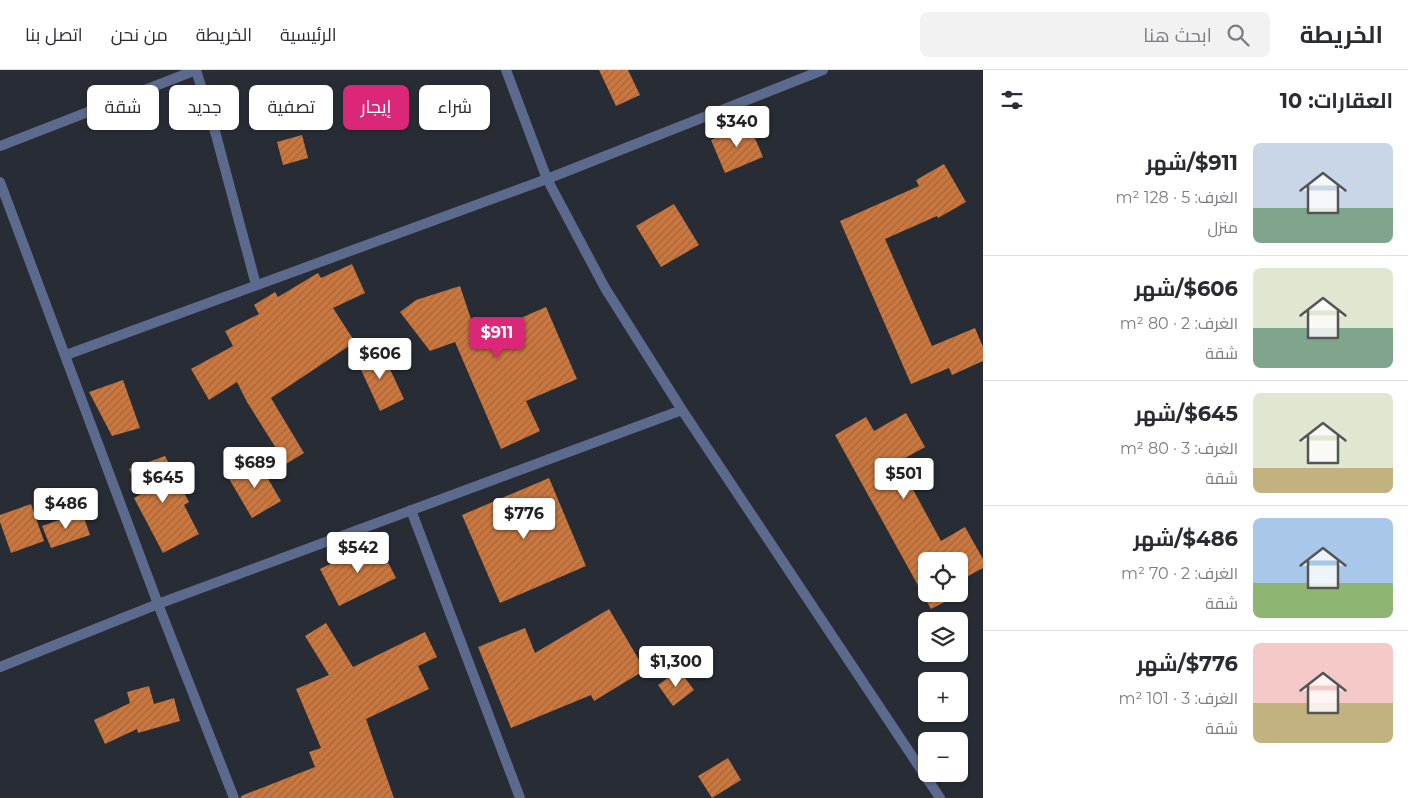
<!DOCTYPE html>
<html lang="ar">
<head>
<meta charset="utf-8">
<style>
  :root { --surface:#fff; --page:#f2f2f3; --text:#2b2b33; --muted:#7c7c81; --line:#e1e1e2; --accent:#db2777 }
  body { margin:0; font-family:Montserrat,Cairo,sans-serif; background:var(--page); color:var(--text); direction:rtl; height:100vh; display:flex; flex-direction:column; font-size:19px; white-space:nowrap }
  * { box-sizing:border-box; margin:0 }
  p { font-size:16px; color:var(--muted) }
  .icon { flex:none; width:28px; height:28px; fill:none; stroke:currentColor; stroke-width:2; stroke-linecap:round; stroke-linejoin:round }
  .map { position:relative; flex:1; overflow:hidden; direction:ltr }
  .panel { display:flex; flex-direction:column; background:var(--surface); width:425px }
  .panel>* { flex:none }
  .top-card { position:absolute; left:15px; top:15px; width:475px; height:45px; direction:rtl; display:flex; gap:10px }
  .fabs { position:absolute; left:918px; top:482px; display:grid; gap:10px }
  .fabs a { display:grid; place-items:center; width:50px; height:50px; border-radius:8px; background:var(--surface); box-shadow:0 1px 4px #0004; font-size:25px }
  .price { position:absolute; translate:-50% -42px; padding:0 11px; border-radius:5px; background:#fff; color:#222; font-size:16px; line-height:32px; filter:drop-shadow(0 1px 2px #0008) }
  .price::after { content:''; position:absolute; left:50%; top:30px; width:15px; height:11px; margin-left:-8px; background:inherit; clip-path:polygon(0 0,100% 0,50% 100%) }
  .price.active { background:var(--accent); color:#fff }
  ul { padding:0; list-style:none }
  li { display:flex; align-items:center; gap:15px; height:125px; padding:0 15px }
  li+li { border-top:1px solid var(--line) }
  li span { display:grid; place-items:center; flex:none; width:140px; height:100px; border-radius:8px; color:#555 }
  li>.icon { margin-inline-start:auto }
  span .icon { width:60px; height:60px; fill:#fffc; stroke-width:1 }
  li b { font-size:21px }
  h2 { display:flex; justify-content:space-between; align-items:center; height:60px; padding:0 15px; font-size:21px }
  .chip { padding:0 18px; border-radius:8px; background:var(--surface); box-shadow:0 1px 4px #0004; font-size:18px; line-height:45px }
  .chip.active { background:var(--accent); color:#fff }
  header { display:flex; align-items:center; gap:30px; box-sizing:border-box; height:70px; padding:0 25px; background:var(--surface); border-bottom:1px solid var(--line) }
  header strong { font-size:24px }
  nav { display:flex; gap:28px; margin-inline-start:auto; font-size:18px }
  .search { width:350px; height:45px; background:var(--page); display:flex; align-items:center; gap:12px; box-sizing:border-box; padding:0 18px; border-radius:8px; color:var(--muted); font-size:19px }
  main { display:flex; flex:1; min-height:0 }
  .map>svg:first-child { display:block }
  .building { fill:url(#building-hatch) }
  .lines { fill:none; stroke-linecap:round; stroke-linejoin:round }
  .minor { stroke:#5c6a8d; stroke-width:10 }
</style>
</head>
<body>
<header>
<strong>الخريطة</strong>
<div class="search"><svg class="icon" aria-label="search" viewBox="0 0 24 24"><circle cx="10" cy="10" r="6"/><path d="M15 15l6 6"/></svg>ابحث هنا</div>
<nav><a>الرئيسية</a><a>الخريطة</a><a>من نحن</a><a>اتصل بنا</a></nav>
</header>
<main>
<section class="panel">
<h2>العقارات: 10<svg class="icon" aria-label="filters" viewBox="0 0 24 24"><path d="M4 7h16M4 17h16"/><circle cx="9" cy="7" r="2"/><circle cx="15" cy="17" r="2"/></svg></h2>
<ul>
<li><span style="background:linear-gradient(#c9d6e8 65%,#7fa58c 0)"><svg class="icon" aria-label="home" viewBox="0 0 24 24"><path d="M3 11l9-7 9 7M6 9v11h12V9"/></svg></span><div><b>$911/شهر</b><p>الغرف: 5 · 128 m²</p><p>منزل</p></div></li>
<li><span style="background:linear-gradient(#dfe7d0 60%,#7fa58c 0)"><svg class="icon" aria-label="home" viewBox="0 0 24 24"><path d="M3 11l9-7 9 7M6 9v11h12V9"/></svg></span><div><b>$606/شهر</b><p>الغرف: 2 · 80 m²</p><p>شقة</p></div></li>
<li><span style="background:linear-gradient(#dfe7d0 75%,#c2b280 0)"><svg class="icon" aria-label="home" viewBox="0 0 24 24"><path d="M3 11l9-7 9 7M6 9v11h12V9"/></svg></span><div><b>$645/شهر</b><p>الغرف: 3 · 80 m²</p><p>شقة</p></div></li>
<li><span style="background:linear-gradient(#a9c7e8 65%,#8fb573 0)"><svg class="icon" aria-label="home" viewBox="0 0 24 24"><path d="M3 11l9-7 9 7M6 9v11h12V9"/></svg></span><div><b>$486/شهر</b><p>الغرف: 2 · 70 m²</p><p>شقة</p></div></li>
<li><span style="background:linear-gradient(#f6c9c9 60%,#c2b280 0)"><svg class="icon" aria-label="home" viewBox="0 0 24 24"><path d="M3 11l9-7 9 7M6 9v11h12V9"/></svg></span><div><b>$776/شهر</b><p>الغرف: 3 · 101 m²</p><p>شقة</p></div></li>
</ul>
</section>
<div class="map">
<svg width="983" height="728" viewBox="0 0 983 728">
  <defs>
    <pattern id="building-hatch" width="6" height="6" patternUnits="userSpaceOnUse" patternTransform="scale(1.25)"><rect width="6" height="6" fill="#cb773e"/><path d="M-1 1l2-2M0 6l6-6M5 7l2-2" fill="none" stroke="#a26740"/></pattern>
  </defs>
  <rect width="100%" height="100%" fill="#282c34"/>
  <g class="building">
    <path d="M599,0h29l12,25 -24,11z"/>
    <path d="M749,54l14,33 -38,16 -14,-33z"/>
    <path d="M302,65l6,23 -25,7 -6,-23z"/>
    <path d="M944,94l22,38 -28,16 -1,-2 -52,23 47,107 43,-18 8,19v14l-31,14 -3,-7 -38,16 -71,-163 79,-35 -3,-6z"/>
    <path d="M674,134l25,41 -38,22 -25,-41z"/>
    <path d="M352,194l13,29 -32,15 22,34 -84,56 33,55 -18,11 -39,-62 -10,-20 -28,18 -18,-31 42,-23 -8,-15 34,-17 -5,-9 21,-13 3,5 40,-24 3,5z"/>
    <path d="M460,216l17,51 69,-30 31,72 -51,22 14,30 -39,18 -46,-107 -25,9 -30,-39 16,-12z"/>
    <path d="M381,280l23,49 -24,12 -24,-52z"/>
    <path d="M123,310l17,48 -28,8 -23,-44z"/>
    <path d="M906,343l19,34 -27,15 43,79 24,-14 18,32v9l-24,13v-20h-33v33h33v-6l3,5 -31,16 -96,-174 31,-18 8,14z"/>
    <path d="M165,386l24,46 -5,3 15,29 -36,19 -29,-55 7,-4 -12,-25z"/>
    <path d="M257,390l24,41 -29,17 -24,-41z"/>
    <path d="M549,408l37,88 -86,37 -38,-88z"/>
    <path d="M31,434l13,37 -33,12 -11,-31v-7z"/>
    <path d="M82,442l8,23 -39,13 -9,-22z"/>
    <path d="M377,471l19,37 -57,28 -19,-37z"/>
    <path d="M609,539l36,61 -51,31 -3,-6 -80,33 -33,-81 47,-19 10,25z"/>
    <path d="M326,553l27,44 72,-35 12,25 -19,9 11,23 -63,30 28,79h-153v-2l74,-29 -6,-15 12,-4 -25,-59 33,-14 -24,-39z"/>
    <path d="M679,600l15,20 -21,16 -15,-21z"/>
    <path d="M149,616l5,18 20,-6 6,23 -42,12 -1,-4 -32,15 -11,-24 36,-17 -3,-11z"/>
    <path d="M728,688l13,22 -29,18 -14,-22z"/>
  </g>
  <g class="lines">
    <g class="minor">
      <path d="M506,0l41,109 58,109 77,122 258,388"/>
      <path d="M0,76l196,-76 20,65 40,150"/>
      <path d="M0,112l158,422 76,194"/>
      <path d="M66,285l481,-176 276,-109"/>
      <path d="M411,440l109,288"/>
      <path d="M0,597l158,-63 524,-194"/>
    </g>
  </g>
</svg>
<div class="fabs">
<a><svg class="icon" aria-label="locate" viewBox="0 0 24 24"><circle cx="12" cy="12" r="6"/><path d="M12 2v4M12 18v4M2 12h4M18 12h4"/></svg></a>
<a><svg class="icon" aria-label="layers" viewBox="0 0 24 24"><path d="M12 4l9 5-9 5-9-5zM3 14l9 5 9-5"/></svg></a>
<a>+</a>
<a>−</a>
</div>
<b class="price" style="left:737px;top:78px">$340</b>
<b class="price active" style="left:497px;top:289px">$911</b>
<b class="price" style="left:380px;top:310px">$606</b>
<b class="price" style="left:255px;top:419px">$689</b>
<b class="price" style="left:904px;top:430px">$501</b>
<b class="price" style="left:163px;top:434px">$645</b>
<b class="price" style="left:66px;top:460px">$486</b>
<b class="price" style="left:524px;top:470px">$776</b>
<b class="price" style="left:358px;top:504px">$542</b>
<b class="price" style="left:676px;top:618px">$1,300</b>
<div class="top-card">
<a class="chip">شراء</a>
<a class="chip active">إيجار</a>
<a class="chip">تصفية</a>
<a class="chip">جديد</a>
<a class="chip">شقة</a>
</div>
</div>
</main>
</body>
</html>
